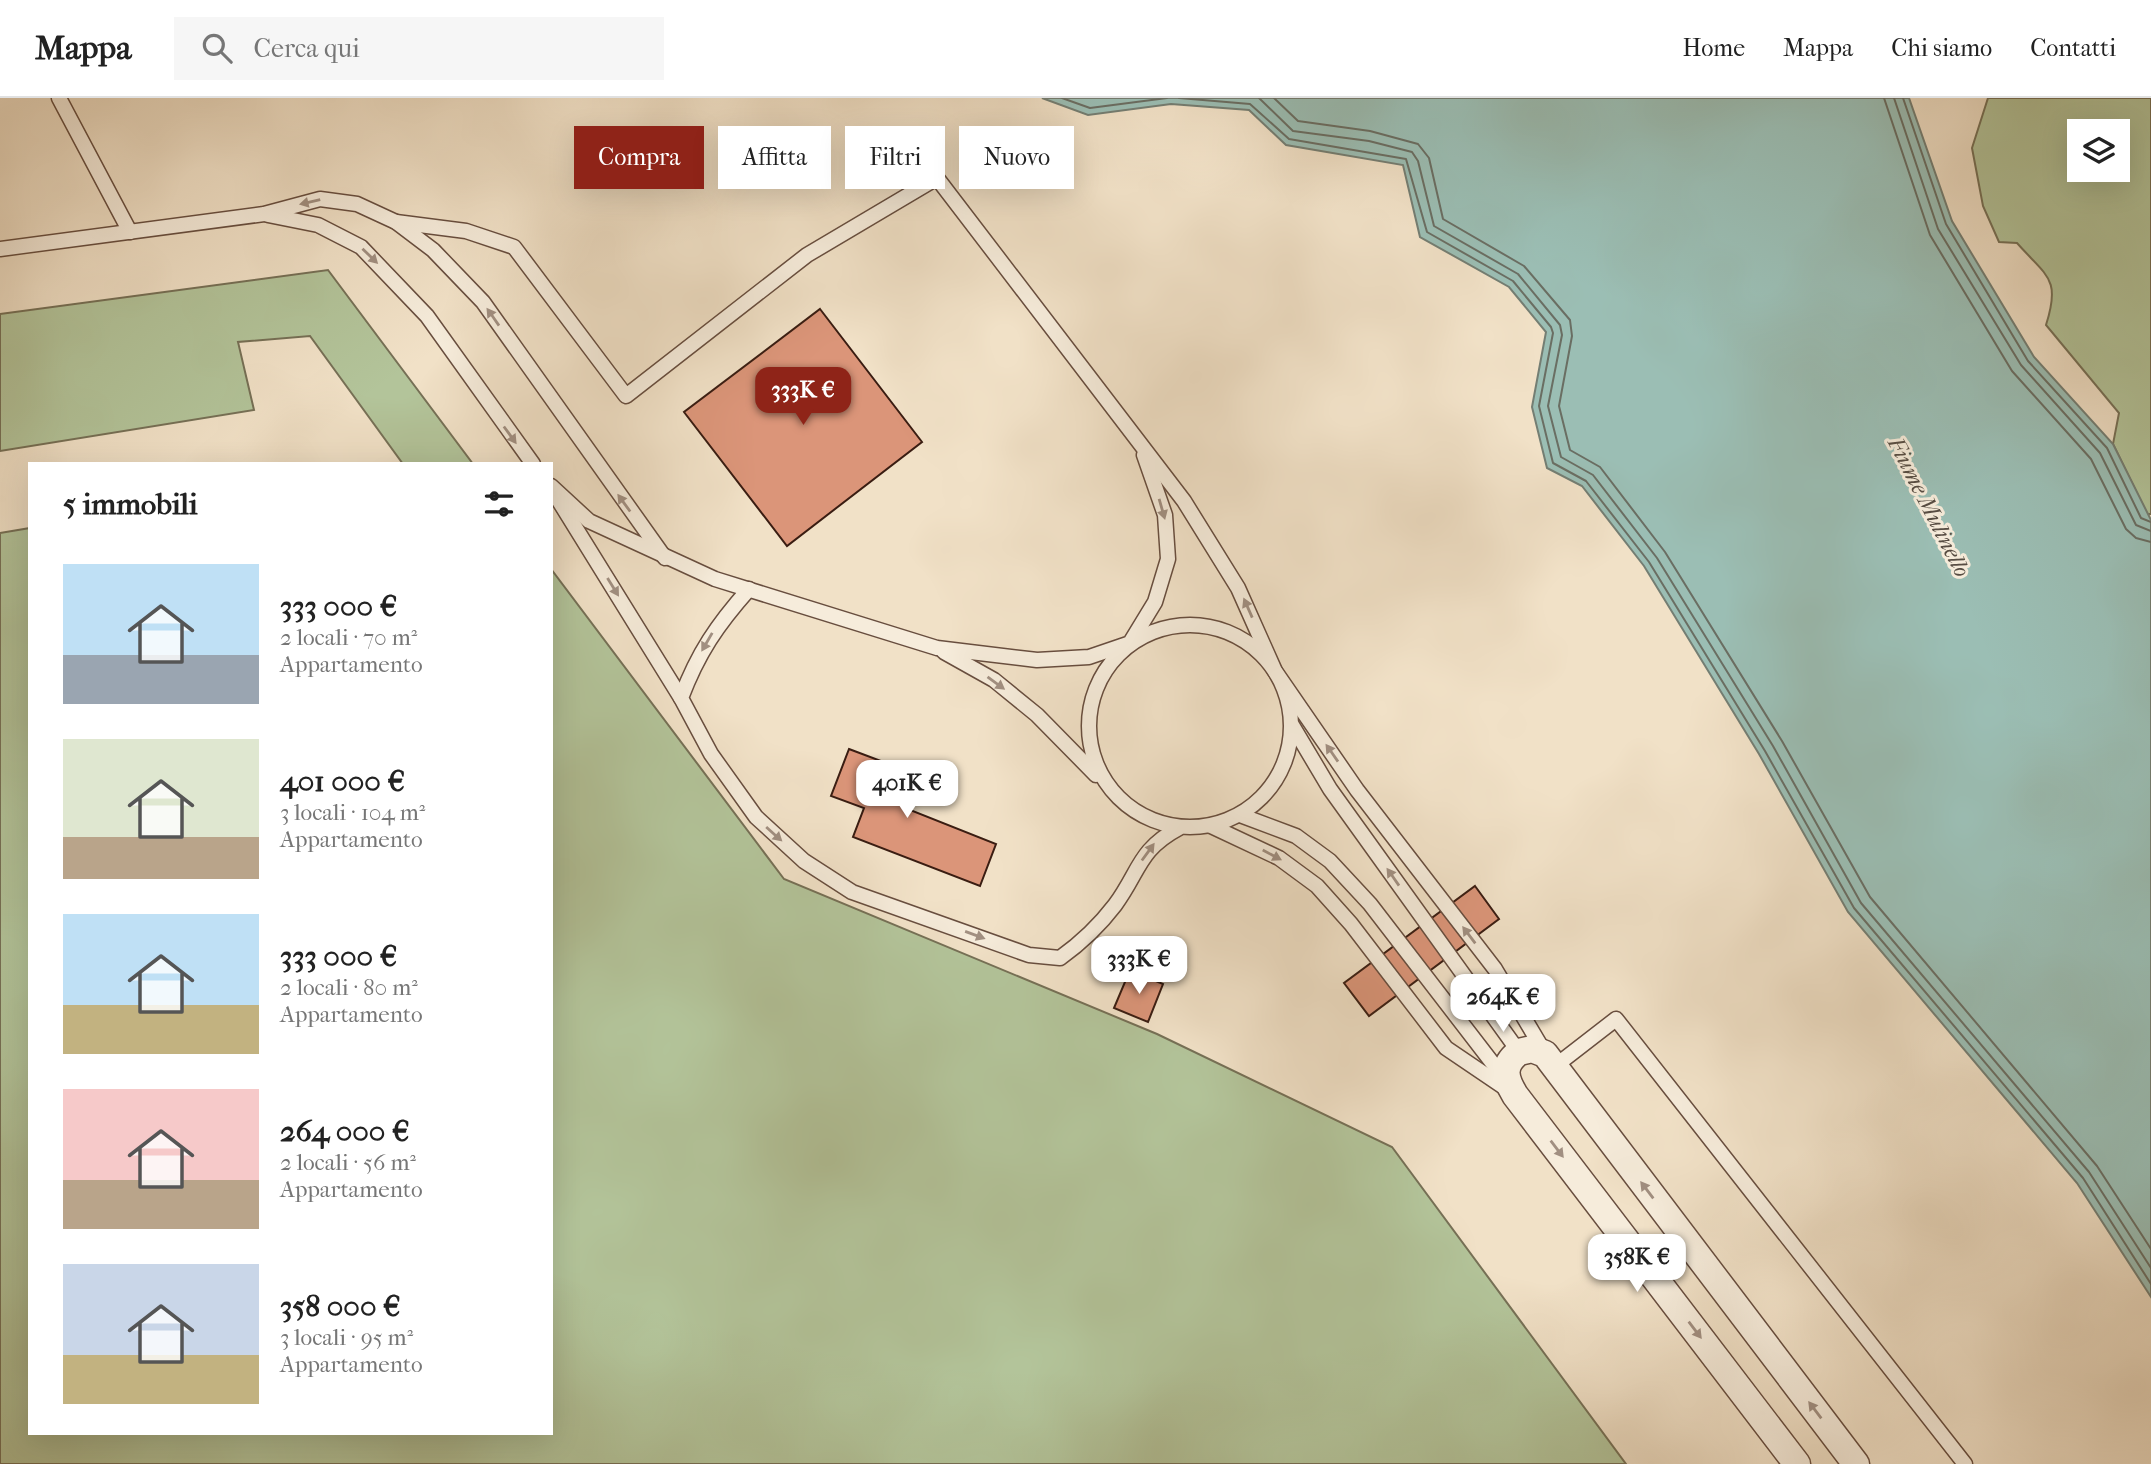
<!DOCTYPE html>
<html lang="it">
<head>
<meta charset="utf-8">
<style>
  :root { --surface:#fff; --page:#f6f6f6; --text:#222; --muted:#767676; --line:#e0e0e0; --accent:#8f2418 }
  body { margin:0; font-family:"IM FELL French Canon",serif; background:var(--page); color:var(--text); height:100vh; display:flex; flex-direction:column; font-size:26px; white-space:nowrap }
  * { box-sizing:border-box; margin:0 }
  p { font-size:23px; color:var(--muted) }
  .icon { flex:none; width:38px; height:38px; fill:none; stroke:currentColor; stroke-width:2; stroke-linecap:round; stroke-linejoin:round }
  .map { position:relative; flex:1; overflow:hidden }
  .details { position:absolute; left:28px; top:364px; width:525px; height:973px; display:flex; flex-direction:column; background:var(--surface); border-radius:0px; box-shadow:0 7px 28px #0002 }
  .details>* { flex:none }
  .banner { position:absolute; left:574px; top:28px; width:665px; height:63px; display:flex; gap:14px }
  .controls { position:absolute; left:2067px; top:21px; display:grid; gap:14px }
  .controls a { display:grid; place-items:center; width:63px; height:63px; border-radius:0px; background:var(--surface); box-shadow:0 7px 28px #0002; font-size:35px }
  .price { position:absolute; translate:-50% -60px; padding:0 16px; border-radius:14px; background:#fff; color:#222; font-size:23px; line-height:46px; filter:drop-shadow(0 2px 4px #0008) }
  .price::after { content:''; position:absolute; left:50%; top:42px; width:21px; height:16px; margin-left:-10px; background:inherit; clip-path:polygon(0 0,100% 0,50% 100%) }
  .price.current { background:var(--accent); color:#fff }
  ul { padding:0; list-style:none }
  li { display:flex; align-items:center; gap:21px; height:175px; padding:0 35px }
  li span { display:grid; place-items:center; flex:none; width:196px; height:140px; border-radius:0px; color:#555 }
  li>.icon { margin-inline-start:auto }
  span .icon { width:84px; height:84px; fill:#fffc; stroke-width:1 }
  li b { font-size:30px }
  h2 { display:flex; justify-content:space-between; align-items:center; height:84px; padding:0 35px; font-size:30px }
  .tag { padding:0 24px; border-radius:0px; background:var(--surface); box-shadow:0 7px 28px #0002; font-size:24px; line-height:63px }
  .tag.current { background:var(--accent); color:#fff }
  header { display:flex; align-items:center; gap:42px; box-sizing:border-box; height:98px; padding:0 35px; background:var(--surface); border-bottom:2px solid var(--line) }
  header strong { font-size:33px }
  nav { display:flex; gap:38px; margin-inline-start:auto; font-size:24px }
  .search { width:490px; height:63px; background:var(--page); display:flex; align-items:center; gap:18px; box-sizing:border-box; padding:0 24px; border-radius:0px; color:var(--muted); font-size:26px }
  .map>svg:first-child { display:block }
  .green { fill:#b3c49a; stroke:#767056; stroke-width:2; fill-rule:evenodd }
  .water { fill:#9bbeb4; stroke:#747e73; stroke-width:2 }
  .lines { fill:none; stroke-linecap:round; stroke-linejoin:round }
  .shore { stroke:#6a6e63; stroke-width:2 }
  .building { fill:#db9579; stroke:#3a1d12; stroke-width:2 }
  .service-casing { stroke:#684e3f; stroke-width:17 }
  .minor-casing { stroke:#684e3f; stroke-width:29 }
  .service { stroke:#f6ecdb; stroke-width:14 }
  .minor { stroke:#f6ecdb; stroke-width:26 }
  .oneway { fill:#a18f81 }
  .labels { text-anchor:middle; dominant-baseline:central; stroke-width:6; stroke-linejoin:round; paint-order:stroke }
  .water-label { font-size:23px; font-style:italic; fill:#574d43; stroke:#f6ecdb }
</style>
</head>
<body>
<header>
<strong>Mappa</strong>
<div class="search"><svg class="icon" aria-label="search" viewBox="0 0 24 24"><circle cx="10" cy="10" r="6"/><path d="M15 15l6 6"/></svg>Cerca qui</div>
<nav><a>Home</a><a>Mappa</a><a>Chi siamo</a><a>Contatti</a></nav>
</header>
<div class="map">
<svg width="2151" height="1366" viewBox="0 0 2151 1366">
  <rect width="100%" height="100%" fill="#f1e1c7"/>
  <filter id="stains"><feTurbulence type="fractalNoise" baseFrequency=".00286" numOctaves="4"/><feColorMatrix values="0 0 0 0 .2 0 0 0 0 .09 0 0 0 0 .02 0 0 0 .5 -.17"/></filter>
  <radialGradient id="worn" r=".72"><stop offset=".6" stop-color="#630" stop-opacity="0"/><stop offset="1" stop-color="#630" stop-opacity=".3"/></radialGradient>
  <g class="green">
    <path d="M1988,0h163v416h-4l-34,-70 6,-31 -73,-88c15,-47 1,-48 -29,-82l-18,-1 -16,-36 -11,-58zM2079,33h39v39h-39z"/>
    <path d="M328,172l145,194h-70l-93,-128 -72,6 16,68 -254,41v-137z"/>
    <path d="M30,430v905h521v-864l233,310 373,155 235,113 234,317h-1626v-931z"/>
  </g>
  <path class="water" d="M1042,0h867l43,123 82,136 79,87 38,76v777l-74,-114 -229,-271 -89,-158 -115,-188 -62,-80 -35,-18 -15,-61 14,-75 -37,-45 -89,-50 -17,-72 -117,-20 -37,-35 -78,-6 -83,11z"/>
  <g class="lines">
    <g class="shore">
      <path d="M1062,0l28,10 77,-10"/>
      <path d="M1179,0l71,6 39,35 117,20 21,73 86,49 38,46 2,6 -14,73 14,57 33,18 63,81 116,189 89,157 229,270 68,106"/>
      <path d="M1259,0l34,33 76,10 43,11 6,9 16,65 84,48 42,51 2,10 -14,71 13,51 32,18 64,83 116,188 88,157 228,269 62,96"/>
      <path d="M1274,0l24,23 72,10 48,13 11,14 14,61 81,47 46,54 2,16 -13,70 11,44 30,17 65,85 117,189 88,156 227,269 54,83"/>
      <path d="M1884,0l46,137 82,136 79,88 35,70 10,9 15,4"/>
      <path d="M1894,0l44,131 83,136 79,88 36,72 15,6"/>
      <path d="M1903,0l43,126 82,137 79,87 34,70 10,4"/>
    </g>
  </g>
  <g class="building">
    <path d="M820,211l102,133 -135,104 -103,-134z"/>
    <path d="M849,651l69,26 -13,33 91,36 -16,42 -127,-49 11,-29 -33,-12z"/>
    <path d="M1475,788l24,33 -130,97 -25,-33z"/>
    <path d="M1130,872l33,14 -15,38 -34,-14z"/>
  </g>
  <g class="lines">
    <defs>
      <g id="service">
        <path d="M59,0l71,134"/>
        <path d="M268,117l50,10 43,22 66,69 106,148"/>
        <path d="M396,124l70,9 48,16 112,149 181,-141 130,-77 247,323 54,87 37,83 82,119 138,179 50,84"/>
        <path d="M0,151l264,-35 56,-15 37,5 39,18 37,28 50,52 182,256"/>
        <path d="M551,388l38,35 126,58 222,69 100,12 52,-3 41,-14 25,-41 13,-43 -3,-44 -21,-60"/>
        <path d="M559,403l122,197"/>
        <path d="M749,491c-32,36 -51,64 -68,109l30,56 45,63 48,44 48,31 177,63 31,3c21,-15 39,-32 55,-53 25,-34 23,-55 64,-77"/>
        <circle cx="1190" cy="628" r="101"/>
        <path d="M944,554l50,28 43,35 59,60"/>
        <path d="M1292,627l38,64 189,263"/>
        <path d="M1240,717l56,21 34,25 40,43 134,174"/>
        <path d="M1211,728l68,32 38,28 34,38 95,124 62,42"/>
        <path d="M1554,969l62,-48 349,445"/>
      </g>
      <path id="minor" d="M1797,1366l-282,-369c-10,-17 -14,-29 4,-43l13,-3 13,5 311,410"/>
    </defs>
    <use href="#service" class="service-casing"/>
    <use href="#minor" class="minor-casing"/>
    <use href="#service" class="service"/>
    <use href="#minor" class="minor"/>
  </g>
  <defs><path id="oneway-solid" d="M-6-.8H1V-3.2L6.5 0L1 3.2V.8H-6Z" transform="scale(1.75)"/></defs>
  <g class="oneway">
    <use href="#oneway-solid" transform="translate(310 104) rotate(167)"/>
    <use href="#oneway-solid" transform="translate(370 158) rotate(44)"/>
    <use href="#oneway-solid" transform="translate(493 219) rotate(-125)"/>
    <use href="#oneway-solid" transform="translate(510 337) rotate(54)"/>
    <use href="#oneway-solid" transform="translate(624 405) rotate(-126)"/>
    <use href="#oneway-solid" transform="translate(1162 411) rotate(74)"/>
    <use href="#oneway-solid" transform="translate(613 489) rotate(58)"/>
    <use href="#oneway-solid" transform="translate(1248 510) rotate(-114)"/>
    <use href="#oneway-solid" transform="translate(707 544) rotate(120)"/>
    <use href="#oneway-solid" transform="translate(996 585) rotate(36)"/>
    <use href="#oneway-solid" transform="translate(1332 655) rotate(-125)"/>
    <use href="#oneway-solid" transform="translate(774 736) rotate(42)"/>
    <use href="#oneway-solid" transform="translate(1148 754) rotate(-54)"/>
    <use href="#oneway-solid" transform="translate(1272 757) rotate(28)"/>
    <use href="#oneway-solid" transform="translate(1393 779) rotate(-125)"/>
    <use href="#oneway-solid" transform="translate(975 837) rotate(20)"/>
    <use href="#oneway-solid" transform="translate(1469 837) rotate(-127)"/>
    <use href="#oneway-solid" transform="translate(1557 1051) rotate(53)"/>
    <use href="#oneway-solid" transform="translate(1647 1092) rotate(-127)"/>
    <use href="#oneway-solid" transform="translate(1695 1232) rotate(53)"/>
    <use href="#oneway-solid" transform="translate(1815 1312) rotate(-127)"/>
  </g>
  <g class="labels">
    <g class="water-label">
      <text transform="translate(1929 409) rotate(63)">Fiume Mulinello</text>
    </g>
  </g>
  <rect width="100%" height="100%" filter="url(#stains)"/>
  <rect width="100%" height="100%" fill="url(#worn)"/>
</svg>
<div class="controls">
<a><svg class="icon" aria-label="layers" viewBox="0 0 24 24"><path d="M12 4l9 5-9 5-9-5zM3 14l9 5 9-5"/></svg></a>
</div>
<b class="price current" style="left:803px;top:329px">333K €</b>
<b class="price" style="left:907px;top:722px">401K €</b>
<b class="price" style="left:1139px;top:898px">333K €</b>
<b class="price" style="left:1503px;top:936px">264K €</b>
<b class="price" style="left:1637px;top:1196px">358K €</b>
<div class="banner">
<a class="tag current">Compra</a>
<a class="tag">Affitta</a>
<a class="tag">Filtri</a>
<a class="tag">Nuovo</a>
</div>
<section class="details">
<h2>5 immobili<svg class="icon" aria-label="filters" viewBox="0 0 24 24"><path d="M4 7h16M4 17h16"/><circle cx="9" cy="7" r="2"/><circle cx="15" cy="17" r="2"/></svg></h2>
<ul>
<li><span style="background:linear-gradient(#bfe0f5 65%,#9aa5b1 0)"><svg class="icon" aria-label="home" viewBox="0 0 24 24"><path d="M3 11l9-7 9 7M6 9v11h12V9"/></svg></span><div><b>333 000 €</b><p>2 locali · 70 m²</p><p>Appartamento</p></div></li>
<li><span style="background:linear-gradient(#dfe7d0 70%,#b9a48a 0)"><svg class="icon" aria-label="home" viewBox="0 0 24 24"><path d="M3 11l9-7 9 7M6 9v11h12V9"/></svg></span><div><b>401 000 €</b><p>3 locali · 104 m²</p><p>Appartamento</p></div></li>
<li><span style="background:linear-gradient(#bfe0f5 65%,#c2b280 0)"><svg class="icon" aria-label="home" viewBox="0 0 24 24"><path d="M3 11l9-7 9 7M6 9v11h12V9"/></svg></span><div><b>333 000 €</b><p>2 locali · 80 m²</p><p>Appartamento</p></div></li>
<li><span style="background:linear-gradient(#f6c9c9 65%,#b9a48a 0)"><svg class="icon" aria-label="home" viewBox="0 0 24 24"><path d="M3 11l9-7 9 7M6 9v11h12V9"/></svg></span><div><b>264 000 €</b><p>2 locali · 56 m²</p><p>Appartamento</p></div></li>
<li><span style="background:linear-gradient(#c9d6e8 65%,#c2b280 0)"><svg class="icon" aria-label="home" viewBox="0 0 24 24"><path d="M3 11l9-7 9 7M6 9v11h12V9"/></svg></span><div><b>358 000 €</b><p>3 locali · 95 m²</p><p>Appartamento</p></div></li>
</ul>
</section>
</div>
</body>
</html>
